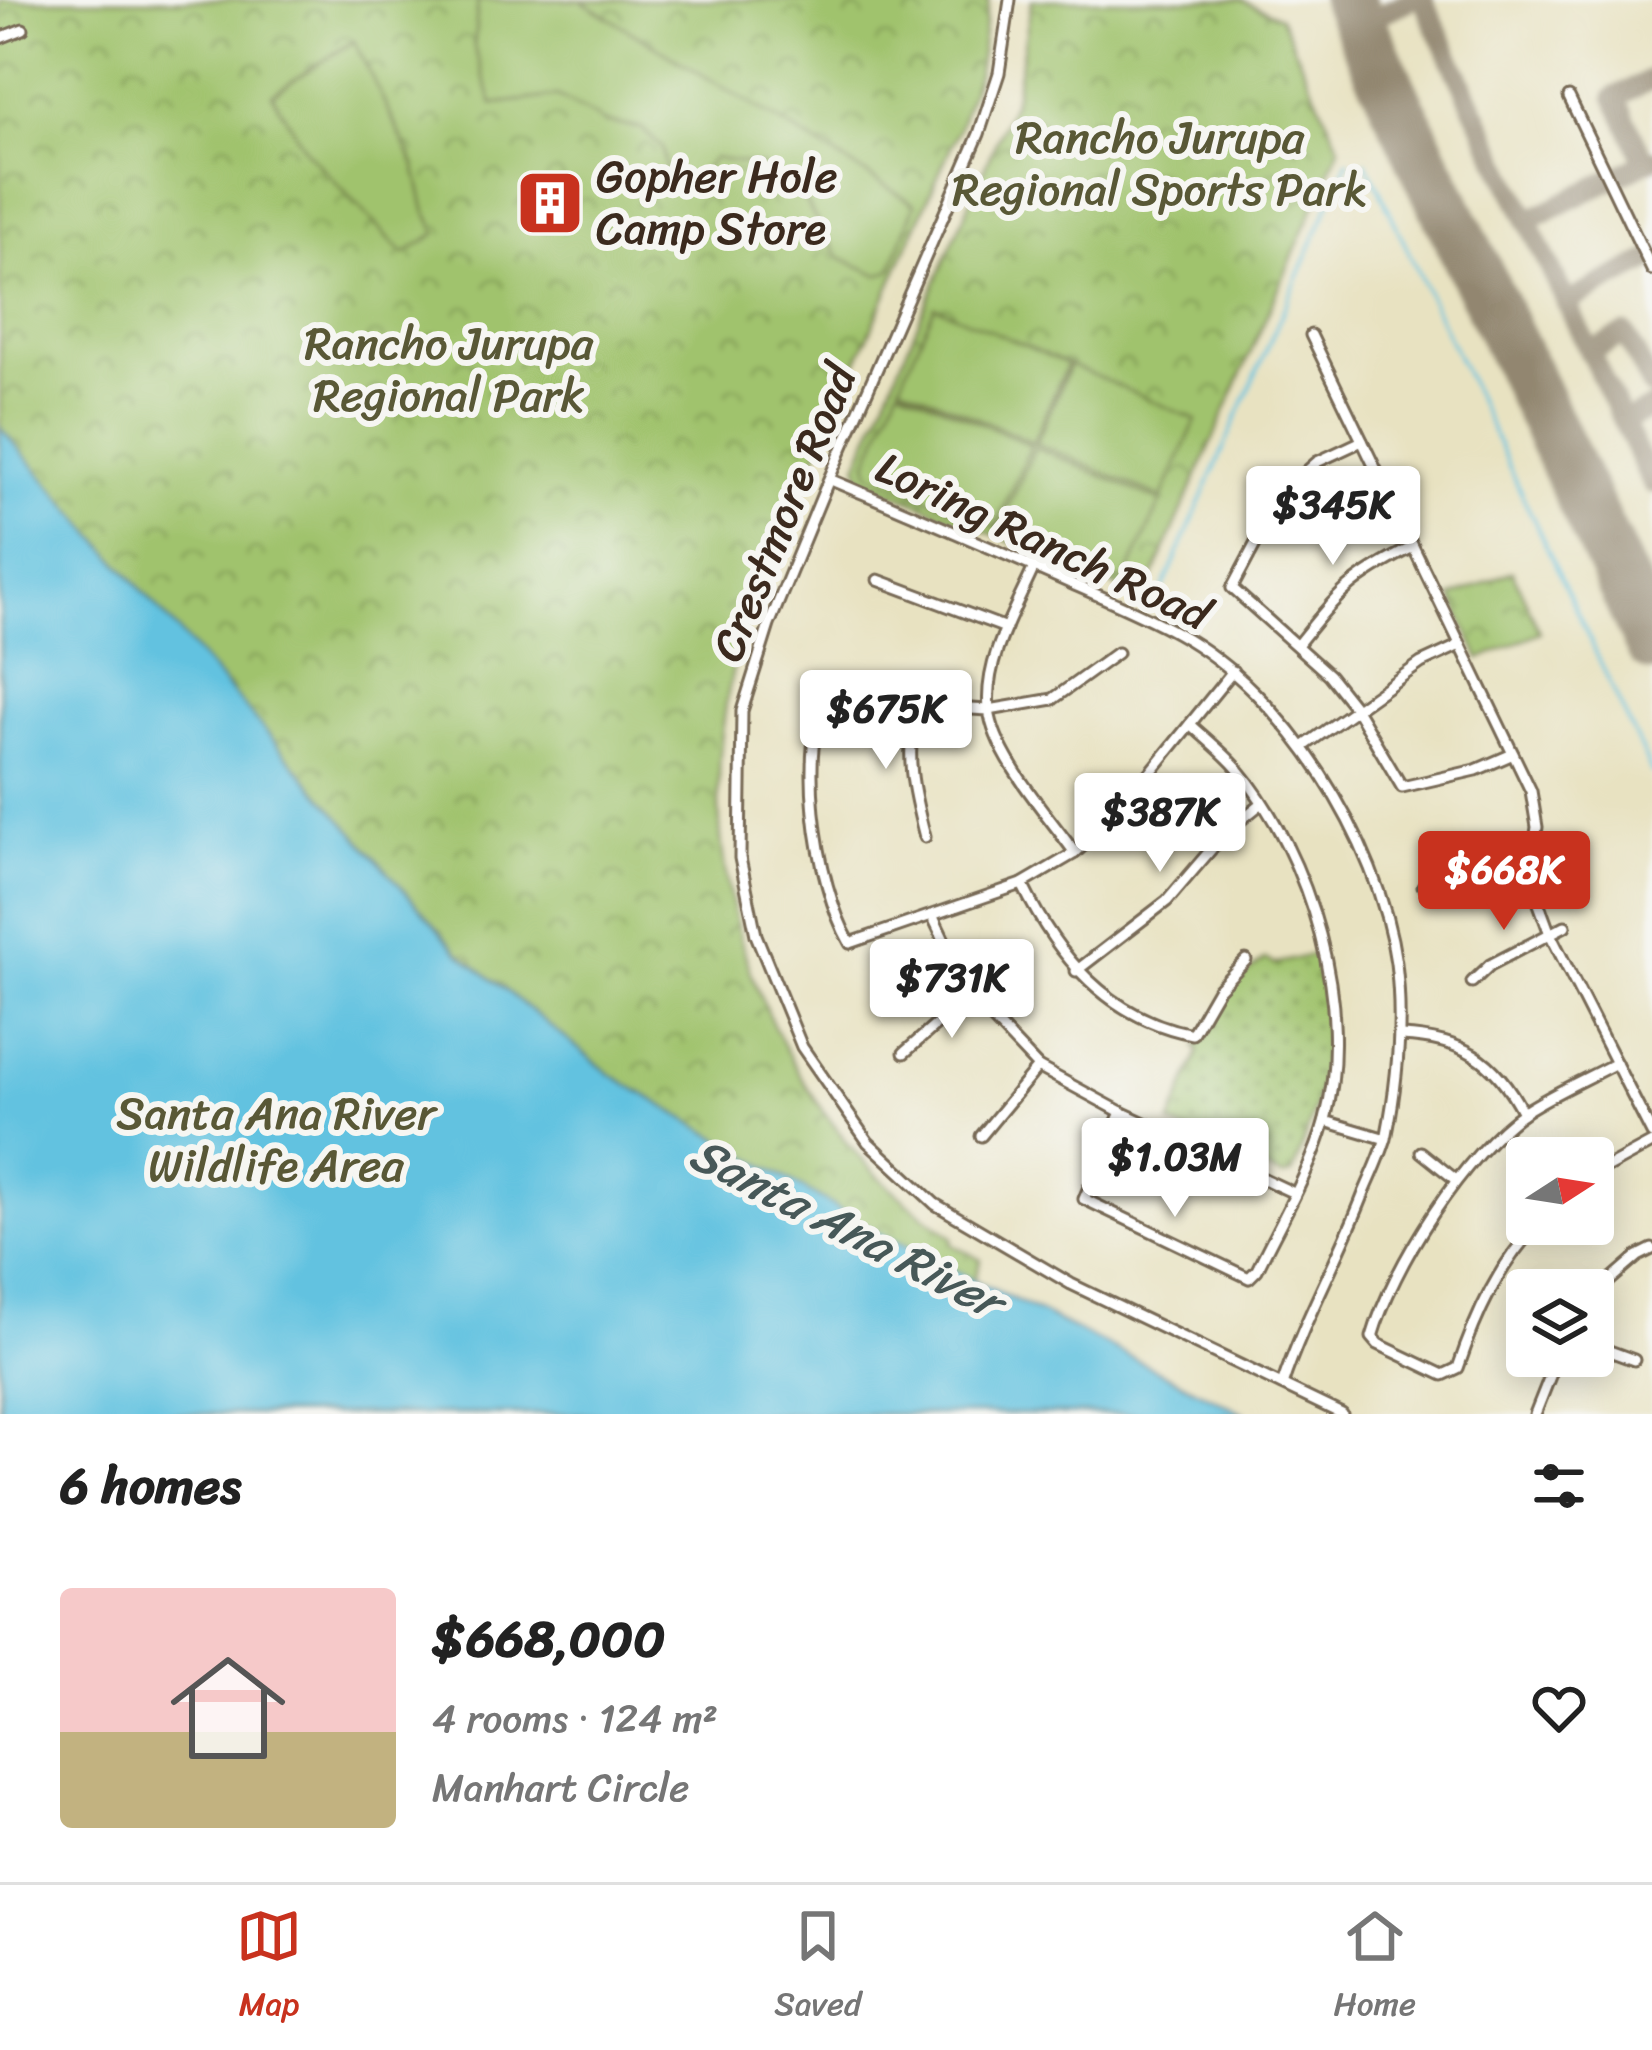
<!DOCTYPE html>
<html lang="en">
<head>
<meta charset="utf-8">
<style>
  :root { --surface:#fff; --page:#f6f6f6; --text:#222; --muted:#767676; --line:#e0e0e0; --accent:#c8321e }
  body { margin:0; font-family:Sriracha,sans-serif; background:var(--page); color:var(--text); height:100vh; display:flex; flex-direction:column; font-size:45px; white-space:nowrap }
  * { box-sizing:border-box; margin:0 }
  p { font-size:39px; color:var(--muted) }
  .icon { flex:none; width:66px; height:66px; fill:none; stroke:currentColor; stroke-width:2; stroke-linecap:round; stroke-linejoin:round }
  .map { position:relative; height:1414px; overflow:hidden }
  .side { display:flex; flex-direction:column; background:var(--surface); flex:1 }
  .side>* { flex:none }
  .needle { width:78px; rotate:78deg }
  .controls { position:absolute; left:1506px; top:1137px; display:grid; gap:24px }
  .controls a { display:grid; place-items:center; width:108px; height:108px; border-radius:12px; background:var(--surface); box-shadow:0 6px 30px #0003; font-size:60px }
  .price { position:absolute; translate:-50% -102px; padding:0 27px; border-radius:12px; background:#fff; color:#222; font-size:39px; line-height:78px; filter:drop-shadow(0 3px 6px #0008) }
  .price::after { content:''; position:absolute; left:50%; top:72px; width:36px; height:27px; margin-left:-18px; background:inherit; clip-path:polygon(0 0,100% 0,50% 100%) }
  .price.on { background:var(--accent); color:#fff }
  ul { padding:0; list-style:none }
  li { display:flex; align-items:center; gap:36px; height:300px; padding:0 60px }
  li span { display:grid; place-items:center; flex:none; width:336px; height:240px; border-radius:12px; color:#555 }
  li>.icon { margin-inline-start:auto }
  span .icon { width:144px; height:144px; fill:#fffc; stroke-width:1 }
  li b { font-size:51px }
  h2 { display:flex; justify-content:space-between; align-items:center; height:144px; padding:0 60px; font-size:51px }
  .menu { display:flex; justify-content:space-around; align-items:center; height:168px; border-top:3px solid var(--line); background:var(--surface); font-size:33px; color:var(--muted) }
  .menu a { display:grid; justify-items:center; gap:6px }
  .menu .on { color:var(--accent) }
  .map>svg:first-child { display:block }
  .grass { fill:url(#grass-dots); stroke:#6e7646; stroke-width:3 }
  .park { fill:url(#park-crowns); stroke:#6e7646; stroke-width:3 }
  .pitch { fill:#a0c36d; stroke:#6e7646; stroke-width:3 }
  .water { fill:#62c2e0; stroke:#4e767f; stroke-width:3 }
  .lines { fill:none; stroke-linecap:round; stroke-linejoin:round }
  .stream { stroke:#62c2e0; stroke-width:3 }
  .taxiway { stroke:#928670; stroke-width:21 }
  .runway { stroke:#928670; stroke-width:54 }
  .minor-casing { stroke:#786a57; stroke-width:15 }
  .minor { stroke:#fff; stroke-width:9 }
  .labels { text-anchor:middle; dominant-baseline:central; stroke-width:12; stroke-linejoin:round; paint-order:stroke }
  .park-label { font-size:45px; fill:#595836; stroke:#f6f6f2 }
  .poi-label { font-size:45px; fill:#3b2a1e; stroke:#f6f6f2; text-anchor:start }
  .street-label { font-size:45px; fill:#3b2a1e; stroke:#f6f6f2 }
  .water-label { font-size:48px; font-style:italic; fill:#475858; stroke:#f6f6f2 }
</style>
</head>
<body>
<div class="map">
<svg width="1652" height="1414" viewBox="0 0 1652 1414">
  <defs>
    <pattern id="grass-dots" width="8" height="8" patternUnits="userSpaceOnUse" patternTransform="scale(3)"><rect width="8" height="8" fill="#a0c36d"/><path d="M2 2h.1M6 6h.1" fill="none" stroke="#849f59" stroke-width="1.8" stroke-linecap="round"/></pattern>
    <pattern id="park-crowns" width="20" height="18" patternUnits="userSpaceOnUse" patternTransform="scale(3)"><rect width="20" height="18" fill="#a0c36d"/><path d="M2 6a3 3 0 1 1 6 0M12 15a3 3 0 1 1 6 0" fill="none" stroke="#849f59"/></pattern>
  </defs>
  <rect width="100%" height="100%" fill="#f6f6f2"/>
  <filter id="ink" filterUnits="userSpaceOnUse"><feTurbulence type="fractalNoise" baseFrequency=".00833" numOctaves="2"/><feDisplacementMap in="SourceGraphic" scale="24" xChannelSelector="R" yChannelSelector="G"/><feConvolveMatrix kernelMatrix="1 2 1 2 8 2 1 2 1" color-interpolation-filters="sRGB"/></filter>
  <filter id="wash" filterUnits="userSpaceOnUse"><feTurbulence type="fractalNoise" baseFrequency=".004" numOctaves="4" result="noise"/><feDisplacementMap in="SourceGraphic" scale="48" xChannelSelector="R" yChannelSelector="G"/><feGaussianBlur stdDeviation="2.7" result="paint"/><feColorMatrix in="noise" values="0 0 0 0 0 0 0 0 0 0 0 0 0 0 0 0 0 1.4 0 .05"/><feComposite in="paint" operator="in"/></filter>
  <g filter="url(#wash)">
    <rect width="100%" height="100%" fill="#e8e2c1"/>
    <path class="grass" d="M1315,954c21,75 6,149 -23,220l-10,3 -112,-53 29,-72 -3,-5 17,-20 14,-39 39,-29 9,5z"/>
    <g class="park">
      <path d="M0,0h989l-11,72 -20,58c-47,108 -94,216 -141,324 -31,72 -68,143 -85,220 -38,166 9,335 114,467 30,38 69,68 107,97l-2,6 30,15 -51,155h-930z"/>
      <path d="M1032,0h209l39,17 60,130 -196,451 -281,-118 -6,-15 157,-366z"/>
      <path d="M1512,571l28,61 -60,27 -28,-62z"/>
    </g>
    <g class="pitch">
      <path d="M478,0h102l335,204 -23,65 -13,6 -40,-18 -43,-70 -35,-21 -47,-8 -13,14 -26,6 -9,-8 -4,-22 -20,-19 -37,-7 -48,-26 -64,8 -19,-57z"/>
      <path d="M354,41l61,124 10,44 12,24 -33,21 -98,-103 -34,-57z"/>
      <path d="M935,306l132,58 -34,78 -133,-58z"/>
      <path d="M1070,365l126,55 -34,78 -126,-55z"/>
      <path d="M899,387l132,58 -36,82 -125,-54 -2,-12z"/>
      <path d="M1035,447l126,55 -37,80 -125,-53z"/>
    </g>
    <path class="water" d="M0,427l459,526 151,121 267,158 369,182h-1246z"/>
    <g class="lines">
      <g class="stream">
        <path d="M1366,161l286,612"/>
        <path d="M1155,607l193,-446"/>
      </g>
      <g class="taxiway">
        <path d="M1423,0l229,483"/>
        <path d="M1359,24l50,-24"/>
        <path d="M1645,162l-30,-65 37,-18"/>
        <path d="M1527,221l125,-62"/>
        <path d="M1566,303l86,-44"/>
        <path d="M1589,352l36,-18 27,53"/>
        <path d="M1623,422l29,-14"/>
      </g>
      <path class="runway" d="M1348,0l304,645"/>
    </g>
  </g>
  <g filter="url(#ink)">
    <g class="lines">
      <defs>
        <g id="minor">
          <path d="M1010,0l-11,73 -20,61 -150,345 -60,146 -27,86 -2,147 16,77 46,112 66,95 67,62 136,80 271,130"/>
          <path d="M0,38l23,-9"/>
          <path d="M1569,97l83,173"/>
          <path d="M1311,335l220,456 6,36 -4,29 3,40 14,38 102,200"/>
          <path d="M1362,441l-45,21 -34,30 -51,96 97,87 27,34 46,78 74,-17 37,-16"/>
          <path d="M829,479c80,34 161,68 241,104 36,16 73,31 107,50 109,60 202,207 219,330 7,57 2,115 -9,171 -5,20 -15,40 -23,59 -25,65 -60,126 -82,192"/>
          <path d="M1034,567c-19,43 -50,93 -45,142 5,47 59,106 86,144"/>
          <path d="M878,580l128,48"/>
          <path d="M1298,644c42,-53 54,-66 115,-97"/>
          <path d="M1117,653l-64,46 -64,11 -72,-4 -86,-26c-36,61 -16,203 19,263l172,-59 53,-31 41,-38 117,-144"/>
          <path d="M917,706c-13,48 -4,85 8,131"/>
          <path d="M1304,746l117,-83 39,-18"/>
          <path d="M1022,884c35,72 86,134 170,150l26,-45 28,-29"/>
          <path d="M1423,886l61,-24 49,-6"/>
          <path d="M933,917l37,78 68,72 83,45 173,81"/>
          <path d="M1076,971l91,-70 59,-69 36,-29"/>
          <path d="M1472,982l18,-17 75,-39"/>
          <path d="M1401,1036c61,3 94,22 122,77"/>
          <path d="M904,1053l66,-58"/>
          <path d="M1121,1112l-37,87 165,79 8,-8c22,-46 55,-101 68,-150 30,-113 -14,-264 -88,-352 -14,-16 -32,-30 -47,-44"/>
          <path d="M1325,1121l61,18"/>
          <path d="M981,1136l57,-69"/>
          <path d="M1421,1152l35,28"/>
          <path d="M1593,1175l59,-32"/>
          <path d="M1538,1224c-39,40 -62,91 -80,144l-15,7 -65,-31 -6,-7c20,-70 93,-185 154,-226 28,-18 60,-32 90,-48"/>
          <path d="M1593,1295l45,-39 14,-7"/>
          <path d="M1593,1345l41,15"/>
          <path d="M1535,1414l23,-58"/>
        </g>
      </defs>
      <use href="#minor" class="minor-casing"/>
      <use href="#minor" class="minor"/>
    </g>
  </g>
  <defs>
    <symbol id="building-square" viewBox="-11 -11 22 22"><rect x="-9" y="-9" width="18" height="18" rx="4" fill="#c8321e" stroke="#f6f6f2"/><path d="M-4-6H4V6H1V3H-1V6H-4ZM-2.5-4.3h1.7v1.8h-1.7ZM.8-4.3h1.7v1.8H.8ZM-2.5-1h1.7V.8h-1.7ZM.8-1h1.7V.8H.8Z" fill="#fff"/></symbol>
  </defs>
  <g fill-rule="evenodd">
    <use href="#building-square" x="512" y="165" width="76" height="76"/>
  </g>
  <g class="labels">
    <g class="park-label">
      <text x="1160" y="138">Rancho Jurupa<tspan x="1160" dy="52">Regional Sports Park</tspan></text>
      <text x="449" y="344">Rancho Jurupa<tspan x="449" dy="52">Regional Park</tspan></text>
      <text x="276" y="1114">Santa Ana River<tspan x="276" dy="52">Wildlife Area</tspan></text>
    </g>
    <g class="poi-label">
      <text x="596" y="177">Gopher Hole<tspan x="596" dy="52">Camp Store</tspan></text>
    </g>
    <g class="street-label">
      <text transform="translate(784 513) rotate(-68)">Crestmore Road</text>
      <text transform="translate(1043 541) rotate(25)">Loring Ranch Road</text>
    </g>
    <g class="water-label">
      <text transform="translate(846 1227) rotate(27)">Santa Ana River</text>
    </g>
  </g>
</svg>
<div class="controls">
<a><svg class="needle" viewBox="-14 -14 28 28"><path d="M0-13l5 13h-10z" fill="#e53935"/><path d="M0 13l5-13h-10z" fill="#767676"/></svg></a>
<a><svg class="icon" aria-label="layers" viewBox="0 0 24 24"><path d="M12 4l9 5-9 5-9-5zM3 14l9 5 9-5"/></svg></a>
</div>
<b class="price" style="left:1333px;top:568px">$345K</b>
<b class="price" style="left:886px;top:772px">$675K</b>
<b class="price" style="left:1160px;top:875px">$387K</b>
<b class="price on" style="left:1504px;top:933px">$668K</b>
<b class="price" style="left:952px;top:1041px">$731K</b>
<b class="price" style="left:1175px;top:1220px">$1.03M</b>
</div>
<section class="side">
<h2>6 homes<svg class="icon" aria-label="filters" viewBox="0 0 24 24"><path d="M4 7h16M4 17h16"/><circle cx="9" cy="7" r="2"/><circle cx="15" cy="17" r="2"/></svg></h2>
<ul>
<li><span style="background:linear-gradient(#f6c9c9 60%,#c2b280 0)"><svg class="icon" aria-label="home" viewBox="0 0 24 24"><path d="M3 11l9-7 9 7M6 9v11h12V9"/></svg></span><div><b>$668,000</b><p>4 rooms · 124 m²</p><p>Manhart Circle</p></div><svg class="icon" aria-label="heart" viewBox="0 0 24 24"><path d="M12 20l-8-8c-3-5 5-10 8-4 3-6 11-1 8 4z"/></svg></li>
</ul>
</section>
<nav class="menu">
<a class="on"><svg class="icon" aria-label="map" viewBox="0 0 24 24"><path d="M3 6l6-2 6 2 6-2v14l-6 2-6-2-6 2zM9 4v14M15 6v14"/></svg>Map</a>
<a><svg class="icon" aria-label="saved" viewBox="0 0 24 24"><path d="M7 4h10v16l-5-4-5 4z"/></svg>Saved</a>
<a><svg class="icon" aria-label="home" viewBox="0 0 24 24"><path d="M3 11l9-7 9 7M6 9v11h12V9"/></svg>Home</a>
</nav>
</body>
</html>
